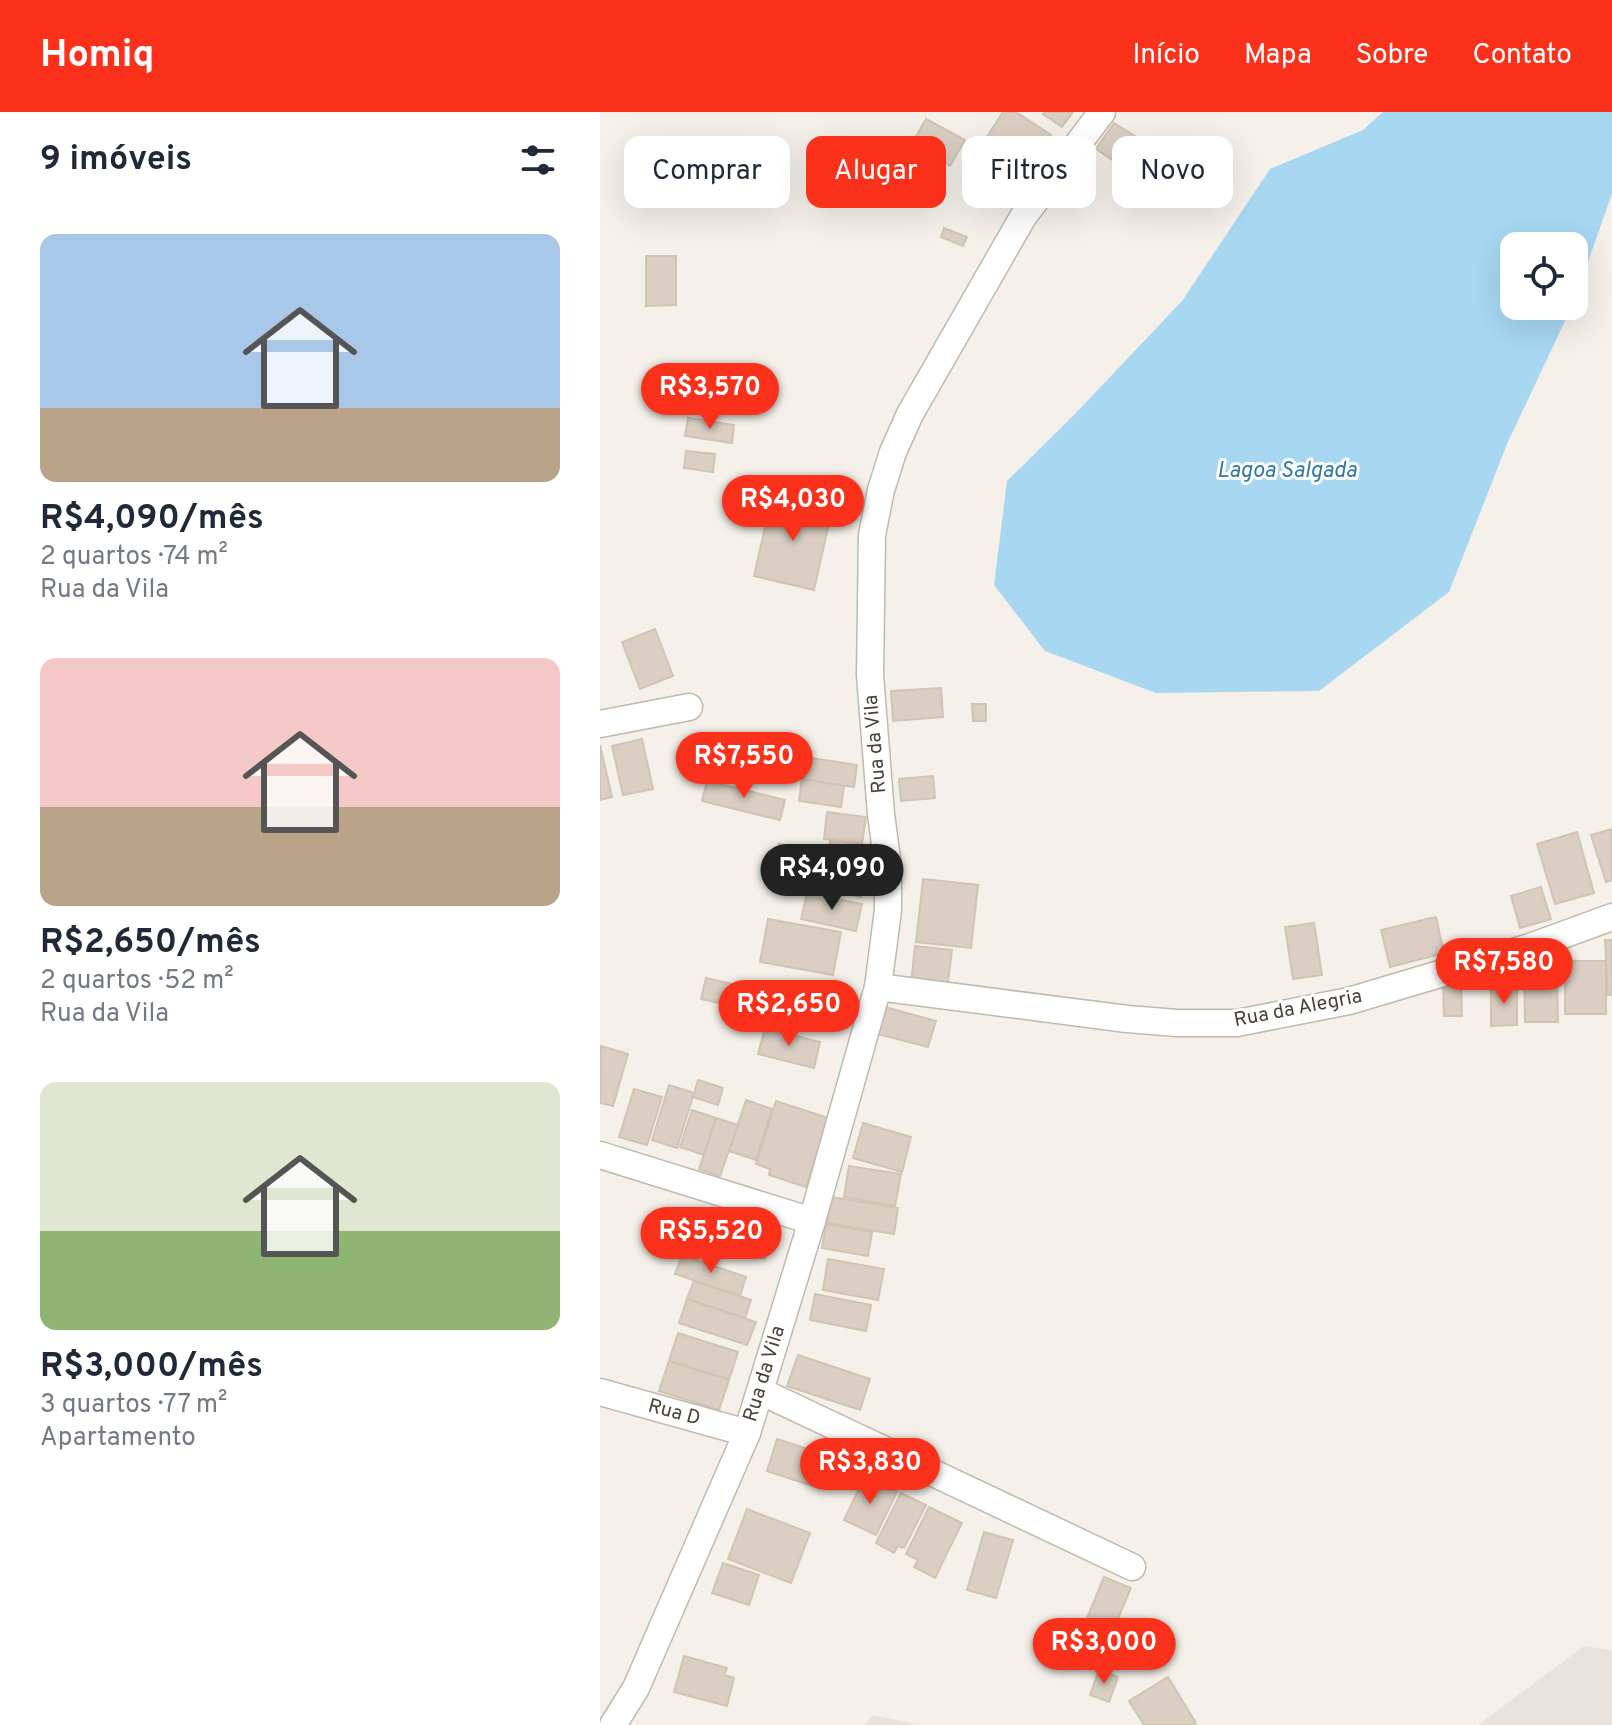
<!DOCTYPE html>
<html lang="pt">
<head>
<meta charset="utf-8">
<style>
  :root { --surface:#fff; --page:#f2f2f3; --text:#1f2937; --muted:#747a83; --accent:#fb311c }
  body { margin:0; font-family:Overpass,sans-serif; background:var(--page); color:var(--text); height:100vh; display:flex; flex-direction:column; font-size:30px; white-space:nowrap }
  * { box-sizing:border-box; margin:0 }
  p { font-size:26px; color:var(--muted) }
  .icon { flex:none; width:44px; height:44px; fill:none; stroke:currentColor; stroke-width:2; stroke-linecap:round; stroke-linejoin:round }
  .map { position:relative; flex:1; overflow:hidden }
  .drawer { display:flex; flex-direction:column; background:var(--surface); width:600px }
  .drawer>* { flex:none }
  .banner { position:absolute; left:24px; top:24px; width:760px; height:72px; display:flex; gap:16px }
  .buttons { position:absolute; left:900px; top:120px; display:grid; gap:16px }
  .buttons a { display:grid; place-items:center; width:88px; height:88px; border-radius:16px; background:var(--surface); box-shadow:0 8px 32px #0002; font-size:40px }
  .price { position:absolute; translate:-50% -68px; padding:0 18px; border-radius:28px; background:var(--accent); color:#fff; font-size:26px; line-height:52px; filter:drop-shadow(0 2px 4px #0008) }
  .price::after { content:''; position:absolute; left:50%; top:48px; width:24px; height:18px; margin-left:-12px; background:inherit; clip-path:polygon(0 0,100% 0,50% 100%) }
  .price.active { background:#222; color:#fff }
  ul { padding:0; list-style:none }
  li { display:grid; align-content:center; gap:16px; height:424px; padding:0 40px }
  li span { display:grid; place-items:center; height:248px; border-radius:16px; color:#555 }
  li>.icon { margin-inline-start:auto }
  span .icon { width:144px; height:144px; fill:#fffc; stroke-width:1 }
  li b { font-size:34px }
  h2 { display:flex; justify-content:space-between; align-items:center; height:96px; padding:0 40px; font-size:34px }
  .pill { padding:0 28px; border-radius:16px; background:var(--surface); box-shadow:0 8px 32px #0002; font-size:28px; line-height:72px }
  .pill.active { background:var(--accent); color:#fff }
  header { display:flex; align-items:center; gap:48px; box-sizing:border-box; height:112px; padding:0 40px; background:var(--accent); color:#fff }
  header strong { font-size:38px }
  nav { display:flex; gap:44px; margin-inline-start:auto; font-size:28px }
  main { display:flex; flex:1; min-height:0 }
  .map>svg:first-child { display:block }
  .industrial { fill:#e8e3df }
  .water { fill:#a7d7f1 }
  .building { fill:#dacfc2; stroke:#d2c4b3; stroke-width:2 }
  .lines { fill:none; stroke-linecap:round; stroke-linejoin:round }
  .minor-casing { stroke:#c1b9ac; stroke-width:29 }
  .minor { stroke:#fff; stroke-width:26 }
  .labels { text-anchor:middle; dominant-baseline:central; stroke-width:6; stroke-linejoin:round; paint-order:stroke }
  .street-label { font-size:20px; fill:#494238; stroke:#fff }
  .water-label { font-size:22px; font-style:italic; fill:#2c79a6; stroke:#fff }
</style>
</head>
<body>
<header>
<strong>Homiq</strong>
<nav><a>Início</a><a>Mapa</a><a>Sobre</a><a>Contato</a></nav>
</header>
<main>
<section class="drawer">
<h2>9 imóveis<svg class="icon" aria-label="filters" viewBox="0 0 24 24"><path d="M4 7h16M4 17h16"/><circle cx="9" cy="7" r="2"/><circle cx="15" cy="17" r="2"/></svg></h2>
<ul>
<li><span style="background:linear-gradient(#a9c7e8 70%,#b9a48a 0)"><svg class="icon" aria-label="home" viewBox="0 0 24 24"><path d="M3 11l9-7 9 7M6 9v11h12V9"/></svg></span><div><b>R$4,090/mês</b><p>2 quartos · 74 m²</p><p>Rua da Vila</p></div></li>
<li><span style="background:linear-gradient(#f6c9c9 60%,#b9a48a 0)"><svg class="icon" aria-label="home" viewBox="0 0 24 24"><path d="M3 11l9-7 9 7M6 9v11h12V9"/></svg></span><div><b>R$2,650/mês</b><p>2 quartos · 52 m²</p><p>Rua da Vila</p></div></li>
<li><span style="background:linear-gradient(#dfe7d0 60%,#8fb573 0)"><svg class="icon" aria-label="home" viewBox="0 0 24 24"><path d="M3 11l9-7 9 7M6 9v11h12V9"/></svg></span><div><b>R$3,000/mês</b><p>3 quartos · 77 m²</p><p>Apartamento</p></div></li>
</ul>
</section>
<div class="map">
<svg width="1012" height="1613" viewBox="0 0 1012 1613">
  <rect width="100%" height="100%" fill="#f5f1ea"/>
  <g class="industrial">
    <path d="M984,1534l28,4v75h-134z"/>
    <path d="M273,1603l48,10h-57z"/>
  </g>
  <path class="water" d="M783,0h229v82l-38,107v-55h-60v60h58l-65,138 -58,148 -130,99 -163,2 -111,-42 -51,-66 13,-104 68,-67 107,-113 88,-132 93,-39z"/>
  <g class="building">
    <path d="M403,0h13l35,23 -9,13 6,3 -13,21 -50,-32z"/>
    <path d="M445,0h28l-11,15 -19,-13z"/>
    <path d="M326,7l39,21 -15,26 -39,-21z"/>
    <path d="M514,11l21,13 -18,27 -21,-14z"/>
    <path d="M387,53l34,22 -11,17 -34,-22z"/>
    <path d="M344,116l23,9 -4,9 -22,-9z"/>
    <path d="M46,144h30v49l-30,1z"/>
    <path d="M88,306l46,7 -2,18 -47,-7z"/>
    <path d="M86,339l29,3 -2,18 -29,-4z"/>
    <path d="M172,384l60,14 -18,80 -60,-14z"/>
    <path d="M55,517l18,47 -33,13 -18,-47z"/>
    <path d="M341,576l2,29 -50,4 -2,-30z"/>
    <path d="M372,592h14v17h-13z"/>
    <path d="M42,627l11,50 -30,6 -11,-49z"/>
    <path d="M0,633l12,52 -12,3z"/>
    <path d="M205,645l52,8 -3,22 -52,-8z"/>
    <path d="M333,664l2,22 -34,3 -2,-22z"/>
    <path d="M202,667l42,7 -3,21 -42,-6z"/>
    <path d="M107,669l78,19 -5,20 -78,-19z"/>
    <path d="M227,700l39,5 -4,27 -38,-5z"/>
    <path d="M1012,717v51l-6,2 -15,-47z"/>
    <path d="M977,720l17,61 -39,11 -18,-60z"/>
    <path d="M230,728l32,4 -3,20 -32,-4z"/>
    <path d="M179,732l25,4 -4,24 -25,-5z"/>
    <path d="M217,750l49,10 -5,25 -49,-10z"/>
    <path d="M323,767l55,6 -7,63 -55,-6z"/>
    <path d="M941,775l10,32 -31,9 -9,-32z"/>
    <path d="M207,781l55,11 -6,27 -55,-12z"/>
    <path d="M836,805l8,36 -54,14 -9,-37z"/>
    <path d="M168,807l73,13 -8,43 -73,-13z"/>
    <path d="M714,811l8,52 -29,4 -8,-52z"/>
    <path d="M1005,828h7v55h-4z"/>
    <path d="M315,834l37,4 -5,39 -36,-5z"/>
    <rect x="965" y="849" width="41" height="53"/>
    <path d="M957,856l1,54h-33l-1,-53z"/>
    <path d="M106,866l43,10 -5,21 -43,-10z"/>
    <path d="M861,869l1,35h-18l-1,-34z"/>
    <path d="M891,874h26v39l-26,1z"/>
    <path d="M165,880l71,15 -4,22 -73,-15z"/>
    <path d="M285,895l51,14 -8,26 -50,-13z"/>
    <path d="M165,916l55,14 -6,26 -56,-14z"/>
    <path d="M1,934l27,8 -15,52 -13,-3z"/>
    <path d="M98,968l25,8 -5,17 -25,-8z"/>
    <path d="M69,973l25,8 -17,55 -25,-8z"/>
    <path d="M34,977l28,8 -15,48 -28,-8z"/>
    <path d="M146,988l26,9 -16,51 -27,-9z"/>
    <path d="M176,989l52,17 -22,69 -37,-12 1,-6 -14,-5z"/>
    <path d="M92,998l24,8 -12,37 -24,-8z"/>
    <path d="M116,1006l22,7 -18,51 -21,-7z"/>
    <path d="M263,1011l48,14 -9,35 -49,-14z"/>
    <path d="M249,1054l52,8 -6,32 -51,-9z"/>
    <path d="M231,1085l67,11 -4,26 -67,-11z"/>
    <path d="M134,1110l39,14 -8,23 -40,-14z"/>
    <path d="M226,1112l46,8 -4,24 -46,-8z"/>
    <path d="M82,1143l64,22 -6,19 -65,-22z"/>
    <path d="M228,1147l56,10 -6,31 -55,-10z"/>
    <path d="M94,1169l57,19 -6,18 -58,-19z"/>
    <path d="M215,1182l56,11 -5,26 -56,-11z"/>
    <path d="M87,1187l69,23 -9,23 -68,-22z"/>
    <path d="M78,1221l60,19 -9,28 -60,-19z"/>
    <path d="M198,1243l72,24 -10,31 -73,-24z"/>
    <path d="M69,1249l60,19 -10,30 -60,-19z"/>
    <path d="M177,1327l52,17 -10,32 -52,-17z"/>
    <path d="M265,1364l32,16 -21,43 -32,-15z"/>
    <path d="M301,1381l25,12 -22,43 -6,-2 -4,7 -18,-10z"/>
    <path d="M329,1395l33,16 -27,55 -21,-11 4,-7 -12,-6z"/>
    <path d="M147,1397l63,24 -19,50 -63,-24z"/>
    <path d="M384,1420l29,8 -17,58 -29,-8z"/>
    <path d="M123,1451l36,12 -10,30 -37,-12z"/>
    <path d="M504,1465l27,11 -19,45 -27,-10z"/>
    <path d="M84,1544l43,12 -3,7 10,3 -7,28 -53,-14z"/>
    <path d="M499,1558l19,7 -9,25 -19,-7z"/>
    <path d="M568,1565l28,46 -4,2h-48l-15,-24z"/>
  </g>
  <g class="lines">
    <defs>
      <g id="minor">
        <path d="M0,612l89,-17"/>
        <path d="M278,875l249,32 50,4h60l112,-22 178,-53 85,-31"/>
        <path d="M0,1043l212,66"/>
        <path d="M160,1279l372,176"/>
        <path d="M0,1280l147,41"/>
        <path d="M13,1613l23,-37 111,-255 65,-212 66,-234 10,-77v-43l-7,-53 -11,-139 2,-140 9,-45 12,-38 17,-38 113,-197 79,-105"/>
      </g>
    </defs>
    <use href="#minor" class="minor-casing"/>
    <use href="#minor" class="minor"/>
  </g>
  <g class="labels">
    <g class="street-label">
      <text transform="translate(276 632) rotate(-95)">Rua da Vila</text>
      <text transform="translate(698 897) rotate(-11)">Rua da Alegria</text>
      <text transform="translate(165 1262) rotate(-73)">Rua da Vila</text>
      <text transform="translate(74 1301) rotate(15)">Rua D</text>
    </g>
    <g class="water-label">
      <text x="687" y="359">Lagoa Salgada</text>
    </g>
  </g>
</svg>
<div class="buttons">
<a><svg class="icon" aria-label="locate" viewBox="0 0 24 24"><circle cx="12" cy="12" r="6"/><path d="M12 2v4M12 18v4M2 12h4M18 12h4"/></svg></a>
</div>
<b class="price" style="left:110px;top:319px">R$3,570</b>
<b class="price" style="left:193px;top:431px">R$4,030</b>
<b class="price" style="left:144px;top:688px">R$7,550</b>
<b class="price active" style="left:232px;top:800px">R$4,090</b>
<b class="price" style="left:904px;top:894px">R$7,580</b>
<b class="price" style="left:189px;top:936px">R$2,650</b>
<b class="price" style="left:111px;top:1163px">R$5,520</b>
<b class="price" style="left:270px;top:1394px">R$3,830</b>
<b class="price" style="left:504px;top:1574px">R$3,000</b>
<div class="banner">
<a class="pill">Comprar</a>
<a class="pill active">Alugar</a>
<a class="pill">Filtros</a>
<a class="pill">Novo</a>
</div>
</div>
</main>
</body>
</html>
